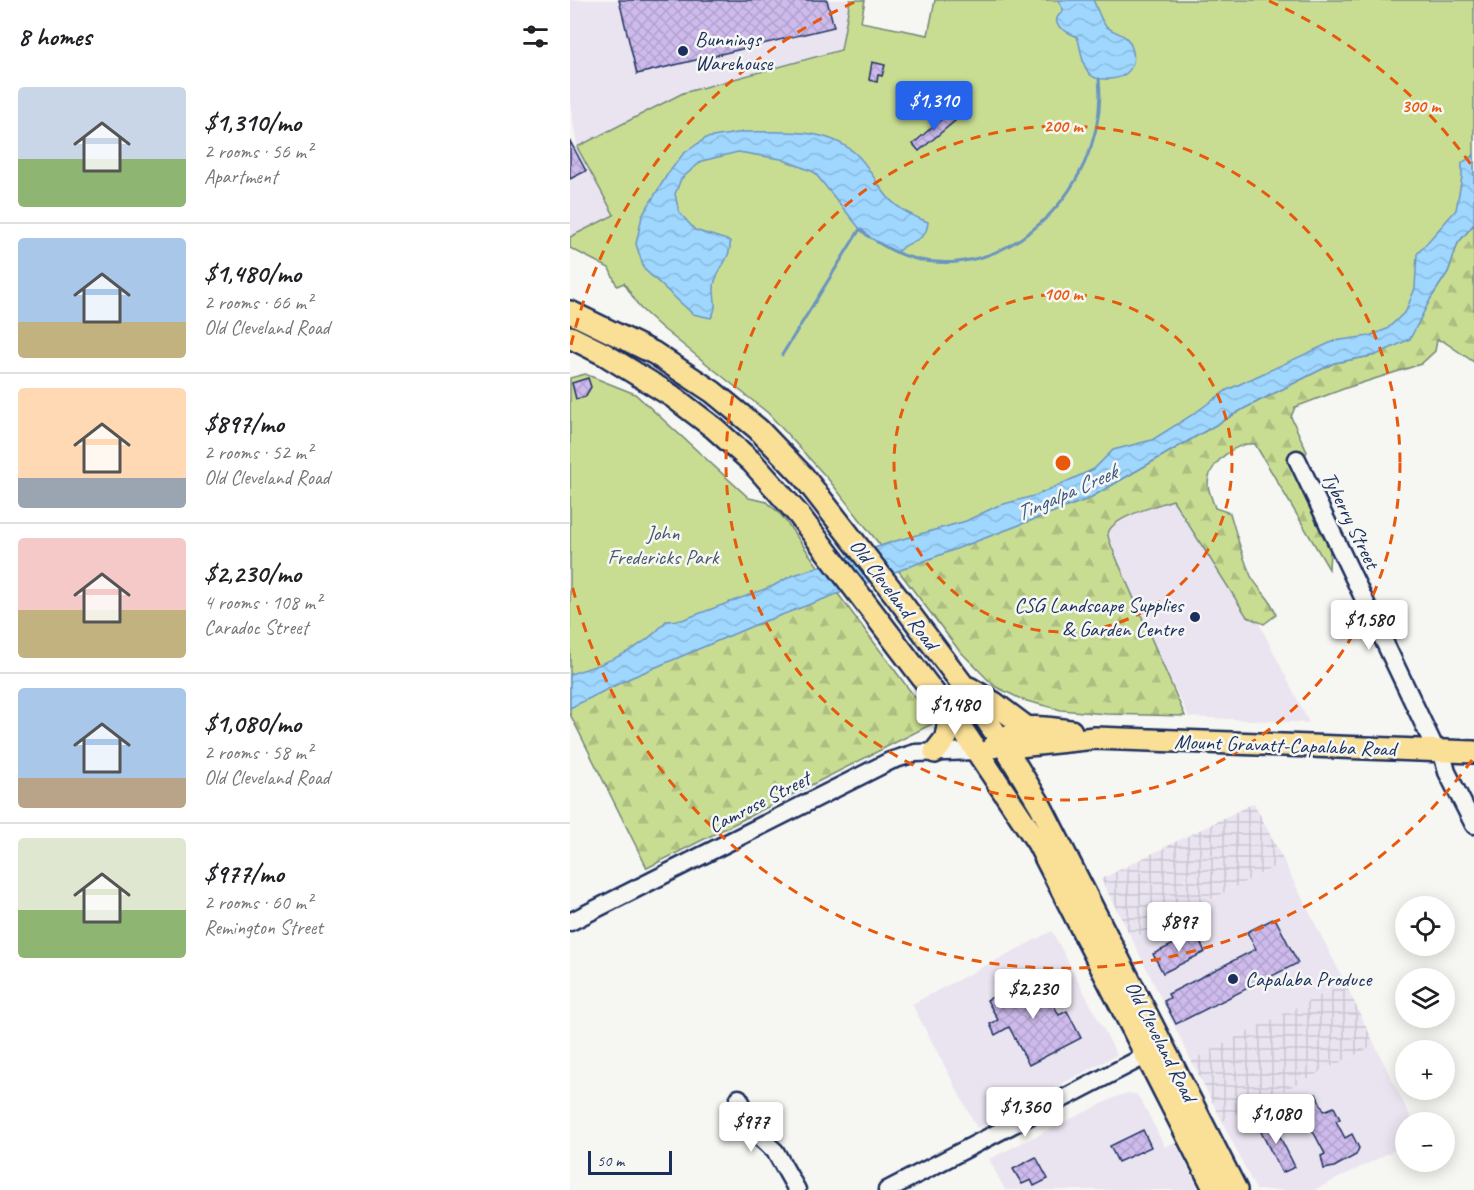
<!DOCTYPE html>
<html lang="en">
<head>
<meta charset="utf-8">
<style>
  :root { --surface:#fff; --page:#f6f6f6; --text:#202124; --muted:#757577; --line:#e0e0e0; --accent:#2563eb }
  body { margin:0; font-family:Caveat,sans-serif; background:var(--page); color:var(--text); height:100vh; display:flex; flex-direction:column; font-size:22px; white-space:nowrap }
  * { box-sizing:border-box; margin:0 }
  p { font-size:20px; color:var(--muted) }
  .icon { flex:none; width:33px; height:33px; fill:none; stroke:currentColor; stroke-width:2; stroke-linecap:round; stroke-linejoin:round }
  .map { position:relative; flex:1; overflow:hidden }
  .sheet { display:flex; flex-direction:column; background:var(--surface); width:570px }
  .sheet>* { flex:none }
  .buttons { position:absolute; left:825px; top:896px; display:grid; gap:12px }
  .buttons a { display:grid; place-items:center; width:60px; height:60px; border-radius:50%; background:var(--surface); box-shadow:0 3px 15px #0003; font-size:30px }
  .scale { position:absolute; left:18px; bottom:15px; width:84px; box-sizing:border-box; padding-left:6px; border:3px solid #1b2f5e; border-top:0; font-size:16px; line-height:21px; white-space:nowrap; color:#1b2f5e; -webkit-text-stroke:4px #f6f6f2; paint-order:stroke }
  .price { position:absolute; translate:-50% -51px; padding:0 14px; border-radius:6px; background:#fff; color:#222; font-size:20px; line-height:39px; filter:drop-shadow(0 2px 3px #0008) }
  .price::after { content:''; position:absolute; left:50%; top:36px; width:18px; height:14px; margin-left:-9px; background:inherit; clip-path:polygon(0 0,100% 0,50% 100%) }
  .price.current { background:var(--accent); color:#fff }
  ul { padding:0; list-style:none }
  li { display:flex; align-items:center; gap:18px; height:150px; padding:0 18px }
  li+li { border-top:2px solid var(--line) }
  li span { display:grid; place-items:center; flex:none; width:168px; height:120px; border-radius:6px; color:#555 }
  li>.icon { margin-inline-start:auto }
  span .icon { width:72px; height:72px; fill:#fffc; stroke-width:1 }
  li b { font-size:26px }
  h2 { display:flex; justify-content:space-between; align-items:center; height:72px; padding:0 18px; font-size:26px }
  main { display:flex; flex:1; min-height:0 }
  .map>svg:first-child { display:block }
  .built { fill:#eae4f0 }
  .industrial { fill:url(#industrial-grid) }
  .forest { fill:url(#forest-firs); stroke:#728678; stroke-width:1.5 }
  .green { fill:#c9dd92; stroke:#728678; stroke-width:1.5 }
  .water { fill:url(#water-waves); stroke:#6a94bf; stroke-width:1.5 }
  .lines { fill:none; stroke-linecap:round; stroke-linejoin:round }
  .stream { stroke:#6a94bf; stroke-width:3 }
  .building { fill:url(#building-cross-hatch); stroke:#1b2f5e; stroke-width:1.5 }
  .minor-casing { stroke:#1b2f5e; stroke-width:21 }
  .major-casing { stroke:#1b2f5e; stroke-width:26 }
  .minor { stroke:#f6f6f2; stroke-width:16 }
  .major { stroke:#fadf96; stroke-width:21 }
  .ring { fill:none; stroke:#e8590c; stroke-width:3; stroke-dasharray:10 8 }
  .poi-dot { fill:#1b2f5e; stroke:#f6f6f2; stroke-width:2 }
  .labels { text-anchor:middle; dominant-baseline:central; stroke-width:5; stroke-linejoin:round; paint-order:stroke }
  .poi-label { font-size:21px; fill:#1b2f5e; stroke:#f6f6f2; text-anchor:start }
  .street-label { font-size:21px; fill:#1b2f5e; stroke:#f6f6f2 }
  .park-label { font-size:21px; fill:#465a6b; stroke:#f6f6f2 }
  .water-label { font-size:22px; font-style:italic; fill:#3c5986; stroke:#f6f6f2 }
  .centre { fill:#e8590c; stroke:#f6f6f2; stroke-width:3 }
  .ring-label { font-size:18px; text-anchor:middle; font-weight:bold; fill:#e8590c; stroke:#f6f6f2; stroke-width:5; stroke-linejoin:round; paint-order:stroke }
</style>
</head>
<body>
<main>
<section class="sheet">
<h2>8 homes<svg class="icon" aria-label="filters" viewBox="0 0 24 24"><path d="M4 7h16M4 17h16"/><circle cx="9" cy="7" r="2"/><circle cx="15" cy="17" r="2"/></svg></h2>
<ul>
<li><span style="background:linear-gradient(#c9d6e8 60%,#8fb573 0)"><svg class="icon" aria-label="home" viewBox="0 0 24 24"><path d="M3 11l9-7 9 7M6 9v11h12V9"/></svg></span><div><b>$1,310/mo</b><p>2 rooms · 56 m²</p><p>Apartment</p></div></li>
<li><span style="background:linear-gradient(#a9c7e8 70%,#c2b280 0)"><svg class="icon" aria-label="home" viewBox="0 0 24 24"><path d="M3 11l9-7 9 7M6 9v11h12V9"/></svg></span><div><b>$1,480/mo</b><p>2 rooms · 66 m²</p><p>Old Cleveland Road</p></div></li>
<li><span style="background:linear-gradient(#ffd9b3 75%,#9aa5b1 0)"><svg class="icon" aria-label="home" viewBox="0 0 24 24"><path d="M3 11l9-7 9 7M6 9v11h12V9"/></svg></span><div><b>$897/mo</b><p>2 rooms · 52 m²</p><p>Old Cleveland Road</p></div></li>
<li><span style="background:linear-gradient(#f6c9c9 60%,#c2b280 0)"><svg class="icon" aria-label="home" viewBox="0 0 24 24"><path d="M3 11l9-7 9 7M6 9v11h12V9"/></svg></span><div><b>$2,230/mo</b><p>4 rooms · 108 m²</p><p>Caradoc Street</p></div></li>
<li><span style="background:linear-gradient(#a9c7e8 75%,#b9a48a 0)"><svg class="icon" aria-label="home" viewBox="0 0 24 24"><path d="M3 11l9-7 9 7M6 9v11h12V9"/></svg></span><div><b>$1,080/mo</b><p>2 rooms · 58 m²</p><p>Old Cleveland Road</p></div></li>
<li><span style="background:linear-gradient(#dfe7d0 60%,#8fb573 0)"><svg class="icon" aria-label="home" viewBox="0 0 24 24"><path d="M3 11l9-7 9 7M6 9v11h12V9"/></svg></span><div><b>$977/mo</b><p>2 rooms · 60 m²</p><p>Remington Street</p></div></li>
</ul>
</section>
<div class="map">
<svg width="904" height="1190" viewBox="0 0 904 1190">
  <defs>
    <pattern id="industrial-grid" width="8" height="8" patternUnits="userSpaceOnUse" patternTransform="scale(1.5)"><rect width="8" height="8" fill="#eae4f0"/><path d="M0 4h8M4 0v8" fill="none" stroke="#c8c4d0"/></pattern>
    <pattern id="forest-firs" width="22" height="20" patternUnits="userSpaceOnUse" patternTransform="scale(1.5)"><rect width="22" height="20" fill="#c9dd92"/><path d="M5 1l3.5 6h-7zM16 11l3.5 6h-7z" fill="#acbe80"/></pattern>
    <pattern id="water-waves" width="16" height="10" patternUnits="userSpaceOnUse" patternTransform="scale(1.5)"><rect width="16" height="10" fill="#9fd7ff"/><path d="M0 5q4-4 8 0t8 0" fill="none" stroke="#88b9dd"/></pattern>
    <pattern id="building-cross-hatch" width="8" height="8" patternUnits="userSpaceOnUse" patternTransform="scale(1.5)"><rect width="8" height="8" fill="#cebbec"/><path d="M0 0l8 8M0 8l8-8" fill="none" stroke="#b0a1cd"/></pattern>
  </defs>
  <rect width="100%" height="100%" fill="#f6f6f2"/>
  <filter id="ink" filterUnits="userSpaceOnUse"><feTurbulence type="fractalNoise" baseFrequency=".0167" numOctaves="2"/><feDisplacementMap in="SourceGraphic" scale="12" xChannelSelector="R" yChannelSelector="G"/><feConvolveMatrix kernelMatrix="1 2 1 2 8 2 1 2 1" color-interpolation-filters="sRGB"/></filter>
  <g filter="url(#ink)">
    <g class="built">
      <path d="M0,0h280l-8,50 -9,2 -255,95 36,68 -44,22v-86l7,-4 -7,-44z"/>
      <path d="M618,481l121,242 -120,-6 -95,-194z"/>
      <path d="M714,862l61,121 -154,77 -59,-121z"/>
      <path d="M482,931l65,124 -140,73 -65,-124z"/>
      <path d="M805,1045l38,77h-7l-1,23 -91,45h-58l-34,-69z"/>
      <path d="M559,1093l8,2 5,7 23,45 10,-5 24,48h-194l-16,-31 129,-63z"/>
    </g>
    <g class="industrial">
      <path d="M684,803l30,59 -152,77 -31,-60z"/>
      <path d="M775,983l30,62 -153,76 -31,-61z"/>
    </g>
    <g class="forest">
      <path d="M904,224v138l-31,-21 -6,-1 -2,11 -14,13 -75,24 -51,19 -4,10 16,35 -11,15 34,82 -1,20 -74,-125c-19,-3 -47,20 -47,40 0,7 5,17 7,24l15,5c6,21 12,43 21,63 8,15 20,21 25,39l-12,9 -17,-7 -74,-117c-14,5 -65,18 -65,35 1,8 7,19 10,27l67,154 -79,-2 -45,-4 -38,-10 -29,-14 -36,-37 -60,-79 190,-71 157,-91 89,-45 42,-8 55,-57 17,-26 10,-29z"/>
      <path d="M257,579l107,144 -287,145 -77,-154v-29z"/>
    </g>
    <g class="green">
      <path d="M280,0h15l-4,22 67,13 7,-35h539v189l-75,141 -60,19 -208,115 -240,95 -62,-79 -61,-67 -106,-85 -22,-20 -16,-25 -7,3 -8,-18 -39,-20v-11l44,-22 -37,-68 106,-54 158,-43z"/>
      <path d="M15,374l50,20 114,104 18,4 15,14 45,63 -257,106v-307z"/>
    </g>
    <g class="water">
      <path d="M488,0h35c4,7 7,19 12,25 9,10 22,6 27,23 6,18 -5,30 -22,31 -7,0 -13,1 -18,-3 -11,-8 -10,-27 -15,-39 -6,-4 -24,-9 -20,-19 1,-3 5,-5 6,-8z"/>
      <path d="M174,132c37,0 81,-5 111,21 12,10 19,26 28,38 11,16 27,24 45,31 -2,23 -19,16 -32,31l-24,-14 -12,-10 -46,-57 -33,-13 -43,-7 -36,9 -21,18 -6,15 4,18 16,18 35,11c2,15 -10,25 -15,40 -4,14 5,23 -4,37l-18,-4 -49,-45 -8,-25 6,-28 25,-41 16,-21 23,-16z"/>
      <path d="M904,155v69l-16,19 -10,29 -17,26 -21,41 -34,16 -42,8 -89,45 -157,91 -333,126 -127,54 -58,29v-34c34,-10 73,-24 96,-53l16,-1 91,-34 18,-10 101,-34 74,-21 31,-15 40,-11 57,-26 19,-19 39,-10 40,-25 35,-25 107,-49 35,-5 18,-7 19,-18 9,-23 2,-34 39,-44 6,-33v-14z"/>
    </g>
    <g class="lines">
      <g class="stream">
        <path d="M307,242c109,69 234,-49 222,-163"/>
        <path d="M212,355l78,-126 9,8"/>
      </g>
    </g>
    <g class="building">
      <path d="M49,0h208l7,27 -197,47z"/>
      <path d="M302,62l13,3 -3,11 -4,-1 -1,7 -8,-2z"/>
      <path d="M378,113l7,8 -36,30 -6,-7z"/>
      <path d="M0,141l16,30 -16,8z"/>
      <path d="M18,378l3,9 -6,10 -9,2 -4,-16z"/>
      <path d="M705,918l23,45 -122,61 -12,-23 6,-3 -2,-4 88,-45 -9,-17z"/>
      <path d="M626,933l9,19 -42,21 -10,-19z"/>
      <path d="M467,974l22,41 8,-4 14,27 -52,27 -20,-38 -14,8 -5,-11 8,-4 -11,-20z"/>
      <path d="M746,1094l8,17 10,-4 6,12 -4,2 9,17 7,-4 7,14 -3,7 -22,12 -10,2 -3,-13 4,-2 -27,-51z"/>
      <path d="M700,1117l25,50 -13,6 -25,-49z"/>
      <path d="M573,1130l8,17 -33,15 -8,-16z"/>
      <path d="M466,1157l12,22 -14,7 -3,-6 -9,4 -9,-15z"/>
    </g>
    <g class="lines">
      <defs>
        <g id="minor">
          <path d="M727,459l139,291 7,7 4,15 27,53"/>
          <path d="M0,922l320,-161 25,-8 62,-2"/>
          <path d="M169,1098l19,38 17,15 22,39"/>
          <path d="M317,1190l260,-135"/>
        </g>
        <g id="major">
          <path d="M0,312l84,41 59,39 45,37 45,47 94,121 66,88 40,59 37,61 196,385"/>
          <path d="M0,337l34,17 68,42 42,32 38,34 46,52 136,179 30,39 74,111 177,347"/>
          <path d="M399,688l25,15 32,24"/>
          <path d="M433,744c18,-25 42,-15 68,-13"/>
          <path d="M423,747l10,-3 16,2 76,-8 379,14"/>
          <path d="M365,752l11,-14 4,-24"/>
        </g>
      </defs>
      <use href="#minor" class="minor-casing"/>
      <use href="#major" class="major-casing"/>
      <use href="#minor" class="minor"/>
      <use href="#major" class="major"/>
    </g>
  </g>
  <g class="ring">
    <circle cx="493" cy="463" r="169"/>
    <circle cx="493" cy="463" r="337"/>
    <path d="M902 760A506 506 0 0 1 1 581M1 345A506 506 0 0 1 287 1M699 1A506 506 0 0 1 902 166"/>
  </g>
  <g class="poi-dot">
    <circle cx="113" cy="51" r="6"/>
    <circle cx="625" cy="617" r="6"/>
    <circle cx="663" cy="979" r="6"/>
  </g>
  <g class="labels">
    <g class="poi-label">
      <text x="125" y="39">Bunnings<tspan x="125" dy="24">Warehouse</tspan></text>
      <text x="613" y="605" text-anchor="end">CSG Landscape Supplies<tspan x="613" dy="24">&amp; Garden Centre</tspan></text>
      <text x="675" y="979">Capalaba Produce</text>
    </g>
    <g class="street-label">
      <text transform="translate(781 520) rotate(64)">Tyberry Street</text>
      <text transform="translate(324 594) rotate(53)">Old Cleveland Road</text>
      <text transform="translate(715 745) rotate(2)">Mount Gravatt-Capalaba Road</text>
      <text transform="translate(189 802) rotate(-27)">Camrose Street</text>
      <text transform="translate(591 1041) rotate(63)">Old Cleveland Road</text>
    </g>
    <g class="park-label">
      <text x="93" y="533">John<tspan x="93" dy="24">Fredericks Park</tspan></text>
    </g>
    <g class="water-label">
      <text transform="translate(496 493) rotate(-24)">Tingalpa Creek</text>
    </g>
  </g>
  <circle cx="493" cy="463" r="9" class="centre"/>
  <g class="ring-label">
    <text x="851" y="112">300 m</text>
    <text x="493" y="132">200 m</text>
    <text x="493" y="300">100 m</text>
  </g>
</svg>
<div class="buttons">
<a><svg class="icon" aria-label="locate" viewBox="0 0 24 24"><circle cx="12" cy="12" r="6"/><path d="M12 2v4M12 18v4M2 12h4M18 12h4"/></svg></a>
<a><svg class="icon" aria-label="layers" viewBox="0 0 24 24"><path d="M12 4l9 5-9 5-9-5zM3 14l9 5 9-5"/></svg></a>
<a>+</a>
<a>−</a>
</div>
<div class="scale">50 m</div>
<b class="price current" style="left:364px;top:132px">$1,310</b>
<b class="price" style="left:799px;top:651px">$1,580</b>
<b class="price" style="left:385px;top:736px">$1,480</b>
<b class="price" style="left:609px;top:953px">$897</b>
<b class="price" style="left:463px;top:1020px">$2,230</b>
<b class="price" style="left:455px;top:1138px">$1,360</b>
<b class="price" style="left:706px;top:1145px">$1,080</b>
<b class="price" style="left:181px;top:1153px">$977</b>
</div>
</main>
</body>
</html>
